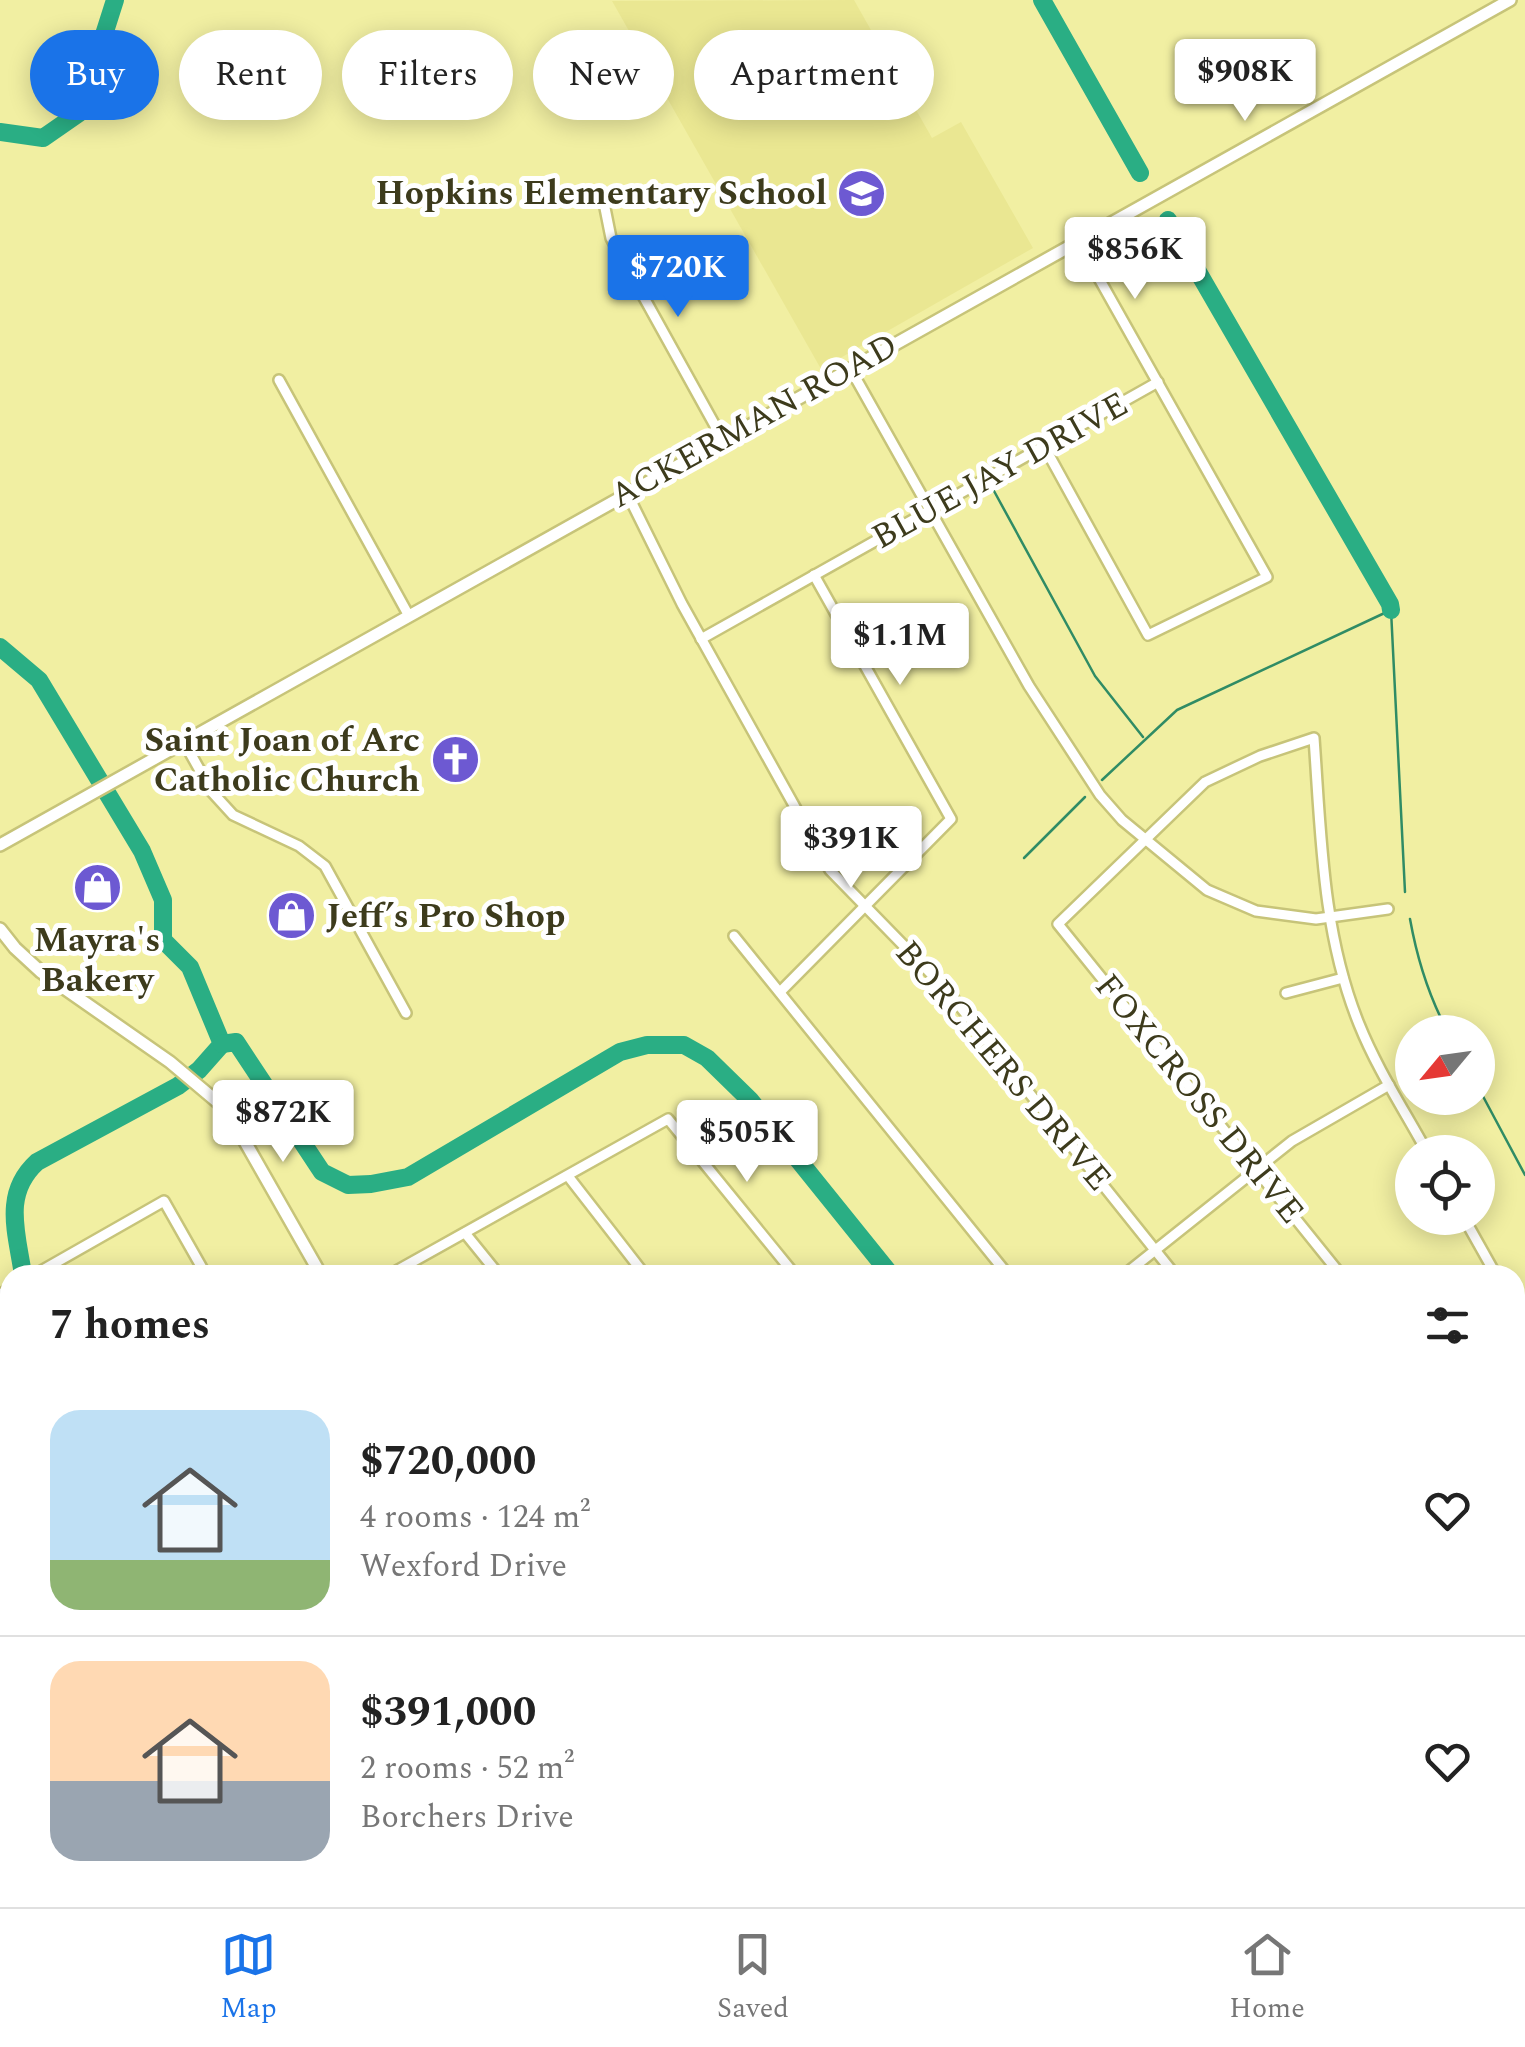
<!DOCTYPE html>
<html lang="en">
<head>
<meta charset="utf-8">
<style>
  :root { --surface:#fff; --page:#f6f6f6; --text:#222; --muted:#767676; --line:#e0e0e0; --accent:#1a73e8 }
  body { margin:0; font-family:Spectral,serif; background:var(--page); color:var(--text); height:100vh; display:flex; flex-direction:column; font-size:38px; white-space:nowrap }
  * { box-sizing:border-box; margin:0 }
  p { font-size:32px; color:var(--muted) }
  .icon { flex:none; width:55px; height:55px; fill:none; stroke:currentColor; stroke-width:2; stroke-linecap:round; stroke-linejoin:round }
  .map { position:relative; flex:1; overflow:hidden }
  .details { position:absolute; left:0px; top:1265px; width:1525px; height:642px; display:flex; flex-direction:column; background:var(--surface); border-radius:30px 30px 0 0; box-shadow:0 5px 25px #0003 }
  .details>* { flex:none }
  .guide { position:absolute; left:30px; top:30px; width:1000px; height:90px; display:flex; gap:20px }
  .needle { width:65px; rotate:241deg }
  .fabs { position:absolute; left:1395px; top:1015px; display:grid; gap:20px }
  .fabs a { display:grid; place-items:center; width:100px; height:100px; border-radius:50%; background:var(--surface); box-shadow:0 5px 25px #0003; font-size:50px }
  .price { position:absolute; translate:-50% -85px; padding:0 22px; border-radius:10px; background:#fff; color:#222; font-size:32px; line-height:65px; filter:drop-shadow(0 2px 5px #0008) }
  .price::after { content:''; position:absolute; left:50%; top:60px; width:30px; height:22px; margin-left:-15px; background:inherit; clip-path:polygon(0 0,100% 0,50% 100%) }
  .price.active { background:var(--accent); color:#fff }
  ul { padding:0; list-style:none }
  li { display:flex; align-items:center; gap:30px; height:250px; padding:0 50px }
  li+li { border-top:2px solid var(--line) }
  li span { display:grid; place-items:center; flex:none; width:280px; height:200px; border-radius:30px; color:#555 }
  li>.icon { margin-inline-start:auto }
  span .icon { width:120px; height:120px; fill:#fffc; stroke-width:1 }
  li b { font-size:42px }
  h2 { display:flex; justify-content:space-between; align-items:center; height:120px; padding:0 50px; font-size:42px }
  .tag { padding:0 35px; border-radius:45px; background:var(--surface); box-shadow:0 5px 25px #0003; font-size:35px; line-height:90px }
  .tag.active { background:var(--accent); color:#fff }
  .dock { display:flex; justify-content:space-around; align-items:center; height:140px; border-top:2px solid var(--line); background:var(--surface); font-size:28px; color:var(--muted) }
  .dock a { display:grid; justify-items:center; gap:5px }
  .dock .active { color:var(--accent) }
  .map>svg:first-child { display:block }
  .built { fill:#eae792 }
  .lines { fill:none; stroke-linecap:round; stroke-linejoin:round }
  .stream { stroke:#308c65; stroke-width:2.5 }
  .river { stroke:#2aae84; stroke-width:18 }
  .minor-casing { stroke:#c7c479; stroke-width:14 }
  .tertiary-casing { stroke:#c7c479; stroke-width:16 }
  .minor { stroke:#fff; stroke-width:9 }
  .tertiary { stroke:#fff; stroke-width:11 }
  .labels { text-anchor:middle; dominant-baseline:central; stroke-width:10; stroke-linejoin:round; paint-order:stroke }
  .poi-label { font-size:35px; font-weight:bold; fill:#3d3b1c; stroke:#fff; text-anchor:end }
  .street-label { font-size:35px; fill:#3d3b1c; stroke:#fff }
</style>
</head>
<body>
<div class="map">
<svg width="1525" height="1907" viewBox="0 0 1525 1907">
  <rect width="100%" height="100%" fill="#f1efa2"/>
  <path class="built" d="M854,0l78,138 29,-16 72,126 -212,121 -209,-368z"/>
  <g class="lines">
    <g class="stream">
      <path d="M994,491l101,185 48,61"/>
      <path d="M1102,780l75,-70 214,-100 14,282"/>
      <path d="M1024,858l61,-61"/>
      <path d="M1410,919c7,39 19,78 38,113"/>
      <path d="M1478,1087l47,88"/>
    </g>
    <g class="river">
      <path d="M1042,0l98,173"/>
      <path d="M0,132l43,6 36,-25 36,-113"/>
      <path d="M1168,220l222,384 1,6"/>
      <path d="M0,647l39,33 103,171 21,49v40l27,27 32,77 -23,26 -21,16 -141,76c-35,32 -20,71 -14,113"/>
      <path d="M222,1044l14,-2 86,130 26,13 23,-1 37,-7 212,-125 27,-7h37l23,13 43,42 141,175"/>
      <path d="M0,1557l10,-9"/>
      <path d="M1383,1898l6,9"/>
    </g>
    <defs>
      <g id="minor">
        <path d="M605,208l6,30 112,202"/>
        <path d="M850,368l179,318 71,109 22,25 85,70 49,21 60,8 72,-10"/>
        <path d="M279,380l130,236"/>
        <path d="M1044,446l104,189 119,-58 -189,-336"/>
        <path d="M627,493l55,111 148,266 116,119 229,286"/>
        <path d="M701,639l457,-257"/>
        <path d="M184,742l28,50 21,23 66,31 26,20 81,147"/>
        <path d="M734,936l274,339"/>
        <path d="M780,992l171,-173 -137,-244"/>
        <path d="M1286,993l57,-15"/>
        <path d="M568,1176l77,99"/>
        <path d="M1464,1218l32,57"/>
        <path d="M465,1233l34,42"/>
        <path d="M34,1275l130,-74 42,74"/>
        <path d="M389,1275l279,-156 127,156"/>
        <path d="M1124,1275l168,-134 97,-56"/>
        <path d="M1341,1275l-283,-351 147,-142 55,-26 54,-18c7,96 8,195 45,286 18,45 45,86 68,128"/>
        <path d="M0,1294l10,-5"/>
        <path d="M1515,1309l10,17"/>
        <path d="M1515,1449l10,-6"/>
        <path d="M1515,1594l10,-5"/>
        <path d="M0,1684l10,-8"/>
        <path d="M1515,1711l10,13"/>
        <path d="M0,1714l10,11"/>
        <path d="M1515,1738l10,-5"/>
        <path d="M108,1898l5,9"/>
        <path d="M257,1898l5,9"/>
        <path d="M406,1898l5,9"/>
        <path d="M554,1898l5,9"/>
        <path d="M863,1898l8,9"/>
        <path d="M1305,1898l5,9"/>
        <path d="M1483,1898l5,9"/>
        <path d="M933,1907l16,-9"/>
        <path d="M1192,1907l21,-9"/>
      </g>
      <g id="tertiary">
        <path d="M0,845l1510,-845"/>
        <path d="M0,929l15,19 26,24 129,90 57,48 94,165"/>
        <path d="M724,1898l5,9"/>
      </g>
    </defs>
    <use href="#minor" class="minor-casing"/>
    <use href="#tertiary" class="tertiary-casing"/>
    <use href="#minor" class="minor"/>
    <use href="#tertiary" class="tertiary"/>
  </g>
  <defs>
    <symbol id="school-disc" viewBox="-11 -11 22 22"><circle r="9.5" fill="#6d59d2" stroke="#fff"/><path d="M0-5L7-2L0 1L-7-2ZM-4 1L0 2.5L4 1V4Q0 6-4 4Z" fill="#fff"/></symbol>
    <symbol id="church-disc" viewBox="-11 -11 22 22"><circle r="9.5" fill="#6d59d2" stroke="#fff"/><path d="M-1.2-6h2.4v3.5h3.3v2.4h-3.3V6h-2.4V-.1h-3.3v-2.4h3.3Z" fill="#fff"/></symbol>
    <symbol id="shop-disc" viewBox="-11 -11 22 22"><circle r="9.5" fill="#6d59d2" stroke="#fff"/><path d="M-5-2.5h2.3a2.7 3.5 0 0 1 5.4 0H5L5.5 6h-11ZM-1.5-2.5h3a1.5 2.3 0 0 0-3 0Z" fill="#fff"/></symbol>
  </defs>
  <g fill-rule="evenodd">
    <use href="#school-disc" x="834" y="166" width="55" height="55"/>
    <use href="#church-disc" x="428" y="732" width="55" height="55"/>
    <use href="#shop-disc" x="70" y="860" width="55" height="55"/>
    <use href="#shop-disc" x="264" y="888" width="55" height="55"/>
  </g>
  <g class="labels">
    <g class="poi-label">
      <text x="827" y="193">Hopkins Elementary School</text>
      <text x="420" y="740">Saint Joan of Arc<tspan x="420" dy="40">Catholic Church</tspan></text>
      <text x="326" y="916" text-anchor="start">Jeff’s Pro Shop</text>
      <text x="97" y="940" text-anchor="middle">Mayra's<tspan x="97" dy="40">Bakery</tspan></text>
    </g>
    <g class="street-label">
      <text transform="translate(754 421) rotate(-29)">ACKERMAN ROAD</text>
      <text transform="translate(1000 471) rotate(-29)">BLUE JAY DRIVE</text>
      <text transform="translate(1003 1066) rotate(50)">BORCHERS DRIVE</text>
      <text transform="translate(1199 1099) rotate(51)">FOXCROSS DRIVE</text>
    </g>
  </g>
</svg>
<div class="fabs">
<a><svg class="needle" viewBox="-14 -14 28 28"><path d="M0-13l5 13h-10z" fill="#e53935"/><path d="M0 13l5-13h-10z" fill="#767676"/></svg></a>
<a><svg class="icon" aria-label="locate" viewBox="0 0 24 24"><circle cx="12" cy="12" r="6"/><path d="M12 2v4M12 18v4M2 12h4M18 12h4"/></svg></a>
</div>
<b class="price" style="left:1245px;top:124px">$908K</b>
<b class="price" style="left:1135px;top:302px">$856K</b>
<b class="price active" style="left:678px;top:320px">$720K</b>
<b class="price" style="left:900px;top:688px">$1.1M</b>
<b class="price" style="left:851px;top:891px">$391K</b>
<b class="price" style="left:283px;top:1165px">$872K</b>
<b class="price" style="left:747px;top:1185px">$505K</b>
<div class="guide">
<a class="tag active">Buy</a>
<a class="tag">Rent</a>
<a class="tag">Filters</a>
<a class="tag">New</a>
<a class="tag">Apartment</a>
</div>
<section class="details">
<h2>7 homes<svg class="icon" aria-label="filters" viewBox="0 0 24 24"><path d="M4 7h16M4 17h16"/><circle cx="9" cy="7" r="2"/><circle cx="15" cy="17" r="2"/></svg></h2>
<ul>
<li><span style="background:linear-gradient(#bfe0f5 75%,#8fb573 0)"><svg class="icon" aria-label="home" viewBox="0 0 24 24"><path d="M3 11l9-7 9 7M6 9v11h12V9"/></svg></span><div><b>$720,000</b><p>4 rooms · 124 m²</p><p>Wexford Drive</p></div><svg class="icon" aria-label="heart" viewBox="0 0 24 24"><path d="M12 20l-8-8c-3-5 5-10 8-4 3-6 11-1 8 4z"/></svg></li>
<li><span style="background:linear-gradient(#ffd9b3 60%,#9aa5b1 0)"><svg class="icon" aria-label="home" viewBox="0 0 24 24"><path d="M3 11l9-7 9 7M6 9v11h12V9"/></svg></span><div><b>$391,000</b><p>2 rooms · 52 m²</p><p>Borchers Drive</p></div><svg class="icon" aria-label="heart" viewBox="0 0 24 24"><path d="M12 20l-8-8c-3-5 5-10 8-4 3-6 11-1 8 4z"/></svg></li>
</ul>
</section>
</div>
<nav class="dock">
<a class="active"><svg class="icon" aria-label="map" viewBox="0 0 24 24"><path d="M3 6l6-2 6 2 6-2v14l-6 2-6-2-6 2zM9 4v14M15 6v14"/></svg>Map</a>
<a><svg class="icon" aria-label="saved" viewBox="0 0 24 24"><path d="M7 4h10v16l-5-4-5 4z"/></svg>Saved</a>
<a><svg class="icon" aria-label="home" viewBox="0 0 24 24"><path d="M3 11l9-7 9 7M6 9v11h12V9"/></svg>Home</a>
</nav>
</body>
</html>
